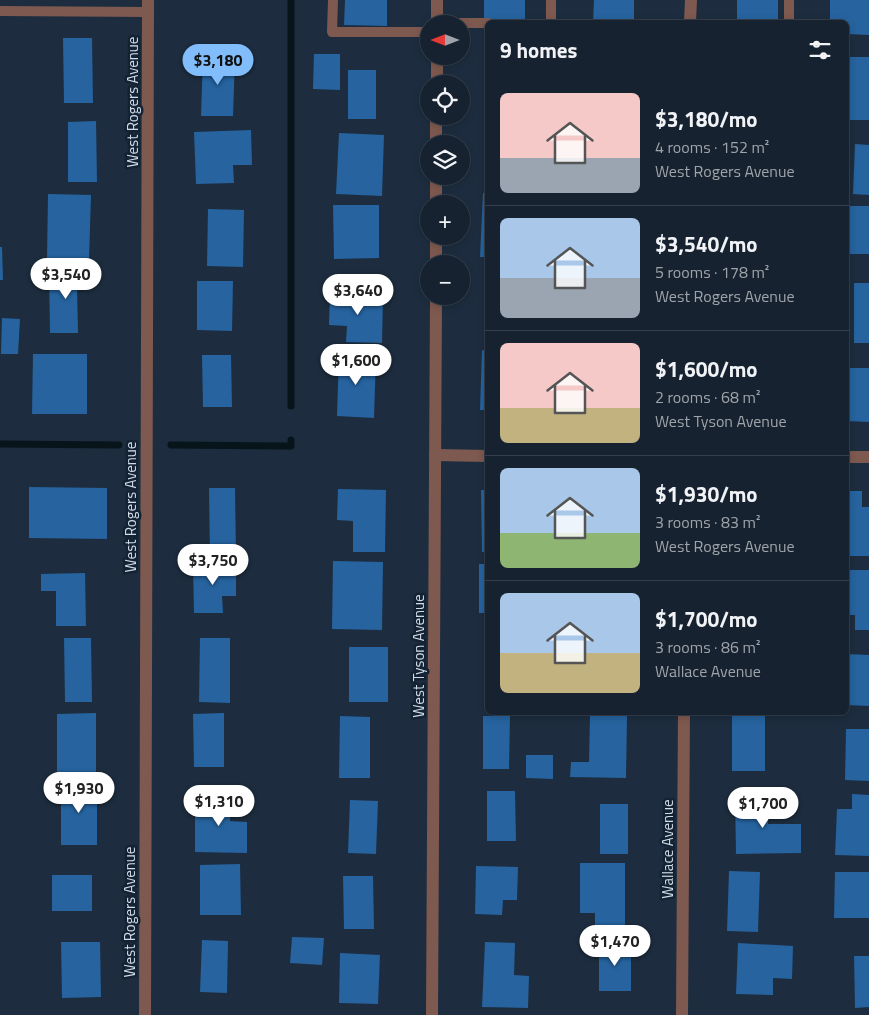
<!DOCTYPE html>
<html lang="en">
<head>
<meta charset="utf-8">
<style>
  :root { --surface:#16222f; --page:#232f3b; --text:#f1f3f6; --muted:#9ea4aa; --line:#353f4b; --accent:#80bdfa }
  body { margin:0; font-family:"Titillium Web",sans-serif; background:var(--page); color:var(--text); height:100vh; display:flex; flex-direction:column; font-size:19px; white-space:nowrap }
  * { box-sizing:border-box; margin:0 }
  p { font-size:16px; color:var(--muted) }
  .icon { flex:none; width:28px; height:28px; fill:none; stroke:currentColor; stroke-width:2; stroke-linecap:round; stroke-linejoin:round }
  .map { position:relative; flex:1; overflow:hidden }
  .drawer { position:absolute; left:485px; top:20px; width:364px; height:695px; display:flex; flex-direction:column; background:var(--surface); border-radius:8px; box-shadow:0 2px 8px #0003,0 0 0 1px var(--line) }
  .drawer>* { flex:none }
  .needle { width:32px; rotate:270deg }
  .fabs { position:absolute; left:420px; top:15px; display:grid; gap:10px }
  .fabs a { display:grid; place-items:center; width:50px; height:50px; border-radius:50%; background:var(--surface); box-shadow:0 2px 8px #0003,0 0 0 1px var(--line); font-size:25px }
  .price { position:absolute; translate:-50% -42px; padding:0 11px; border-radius:18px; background:#fff; color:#222; font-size:16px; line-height:32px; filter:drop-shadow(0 1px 2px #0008) }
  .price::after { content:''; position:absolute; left:50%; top:30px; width:15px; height:11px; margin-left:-8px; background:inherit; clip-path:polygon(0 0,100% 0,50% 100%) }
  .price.on { background:var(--accent); color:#111 }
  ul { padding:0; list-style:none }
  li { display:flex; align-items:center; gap:15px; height:125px; padding:0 15px }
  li+li { border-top:1px solid var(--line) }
  li span { display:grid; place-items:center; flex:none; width:140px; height:100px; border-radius:8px; color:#555 }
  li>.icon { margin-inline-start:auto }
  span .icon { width:60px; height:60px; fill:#fffc; stroke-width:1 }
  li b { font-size:21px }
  h2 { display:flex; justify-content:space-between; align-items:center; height:60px; padding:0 15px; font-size:21px }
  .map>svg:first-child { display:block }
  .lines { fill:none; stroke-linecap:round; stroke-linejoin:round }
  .stream { stroke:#07141a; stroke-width:7 }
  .building { fill:#26639f }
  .service { stroke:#7e594f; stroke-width:10 }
  .minor { stroke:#7e594f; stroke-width:12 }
  .labels { text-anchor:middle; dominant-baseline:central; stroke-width:5; stroke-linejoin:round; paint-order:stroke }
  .street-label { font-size:15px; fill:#d2dce8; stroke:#132334 }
</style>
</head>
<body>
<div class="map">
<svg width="869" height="1015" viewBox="0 0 869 1015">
  <rect width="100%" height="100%" fill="#1d2d3f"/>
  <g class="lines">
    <g class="stream">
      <path d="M291,406v-406"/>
      <path d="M0,444l119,1"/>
      <path d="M171,445l120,1v-6"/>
    </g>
  </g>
  <g class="building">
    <path d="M345,0h42v26l-43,-1z"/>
    <rect x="484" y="0" width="41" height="19"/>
    <path d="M594,0h40v22h-41z"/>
    <rect x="737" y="0" width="41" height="22"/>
    <path d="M830,0h39v35l-23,-1v-12h-16z"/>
    <path d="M63,38h29l1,65h-29z"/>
    <path d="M314,54h26v36l-27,-1z"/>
    <path d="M203,56l32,1 -2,59h-32z"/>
    <rect x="846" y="57" width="23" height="63"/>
    <rect x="348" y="70" width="28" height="49"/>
    <path d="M96,121l1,61h-29v-60z"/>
    <path d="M251,130l1,35h-19l1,18 -38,1 -2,-52z"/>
    <path d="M339,133l45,2 -2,61 -46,-2z"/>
    <path d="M855,144l14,1v50l-16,-1z"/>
    <path d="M483,193l5,1v63h-8z"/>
    <path d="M48,194l43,1 -2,64 -42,-1z"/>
    <path d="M333,205h46v53l-45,1z"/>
    <path d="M849,206h20v48h-19z"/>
    <path d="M208,209l36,1 -1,57 -36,-1z"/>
    <path d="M0,247h2l1,33h-3z"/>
    <path d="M49,272h42v15h-14l1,46h-28z"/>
    <path d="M197,281h36l-1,50 -35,-1z"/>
    <rect x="854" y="283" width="15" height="60"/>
    <path d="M330,293l53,2 -1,48 -36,-1 1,-16 -18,-1z"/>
    <path d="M2,318l18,1 -2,35h-17z"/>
    <path d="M482,350l6,1v59h-8z"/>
    <path d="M33,354h54v60h-55z"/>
    <path d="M339,354l37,2 -2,62 -37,-2z"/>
    <path d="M202,355h29l1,52h-29z"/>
    <path d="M846,368h23v54l-23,-1z"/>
    <path d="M29,487l78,1v51l-78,-1z"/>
    <path d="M209,488h26l1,68h-26z"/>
    <path d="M338,489l48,1 -1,62h-32v-31l-16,-1z"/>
    <path d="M481,490h7v62h-6z"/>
    <path d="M846,491h16v16h7v49h-23z"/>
    <path d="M333,561l50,1 -1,68 -50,-1z"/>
    <path d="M236,563v33h-14l1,17h-29l-1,-49z"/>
    <rect x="479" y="564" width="9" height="49"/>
    <path d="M846,570h23v60h-14v-15h-9z"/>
    <path d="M85,573l1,53h-30v-35h-15v-17z"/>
    <path d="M64,638h27l1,64h-27z"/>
    <path d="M200,638h30v65l-31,-1z"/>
    <rect x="349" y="647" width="39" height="55"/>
    <path d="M846,654l23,1v51l-23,-1z"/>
    <path d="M96,713v60h-39v-59z"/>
    <path d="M224,713v54h-30l-1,-53z"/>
    <path d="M340,716l30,1v61h-31z"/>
    <path d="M483,716h27l-1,53h-26z"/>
    <path d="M590,716h37l-1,62 -56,-1 1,-15h18z"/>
    <rect x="732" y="716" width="33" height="55"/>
    <path d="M846,729h23v52l-24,-1z"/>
    <path d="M526,755h27v24l-27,-1z"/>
    <rect x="61" y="784" width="36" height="61"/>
    <path d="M213,790h17v31l17,1v31l-52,-1v-46h17z"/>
    <path d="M487,791h28l1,50h-29z"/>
    <path d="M852,794l17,1v61l-34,-1 2,-46h15z"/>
    <path d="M735,795h33v29h33v29l-65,1z"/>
    <path d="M350,800l28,1 -2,53 -28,-1z"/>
    <rect x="600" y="804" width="28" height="50"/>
    <path d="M580,863h45v67h-30v-17h-15z"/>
    <path d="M240,864l1,51h-41v-50z"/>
    <path d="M476,866l42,1 -1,33h-14l-1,15 -27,-1z"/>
    <path d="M729,871l31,1 -2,60 -31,-1z"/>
    <path d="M835,872h34v46h-35z"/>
    <rect x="52" y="875" width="40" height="36"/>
    <path d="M343,876h30l1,53h-30z"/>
    <path d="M292,937l32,1 -2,27 -32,-2z"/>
    <path d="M202,940l26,1 -1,52 -27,-1z"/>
    <path d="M61,942h39l1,55 -39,1z"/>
    <path d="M485,942l30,1 -1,32 15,1 -1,32 -46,-1z"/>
    <path d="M599,942l32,1v48h-32z"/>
    <path d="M738,943l55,3 -1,33 -19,-1v17l-37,-1z"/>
    <path d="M340,953l40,2 -2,49 -39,-1z"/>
    <path d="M854,956h15v51l-14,1z"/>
  </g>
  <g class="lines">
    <g class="service">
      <path d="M333,0l-1,32h97"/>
      <path d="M0,11l148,1"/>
      <path d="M551,22v-22"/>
      <path d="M789,22v-22"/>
      <path d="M437,23h51"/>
    </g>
    <g class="minor">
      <path d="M690,22l1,-22"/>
      <path d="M437,24v-24"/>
      <path d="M437,84v-28"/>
      <path d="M436,144v-28"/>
      <path d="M436,204v-28"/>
      <path d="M436,264v-28"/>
      <path d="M435,455l53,1"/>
      <path d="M846,457h23"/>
      <path d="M145,1015l3,-1015"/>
      <path d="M432,1015l4,-719"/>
      <path d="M682,1015l2,-303"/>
    </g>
  </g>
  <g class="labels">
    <g class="street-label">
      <text transform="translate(132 102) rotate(-90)">West Rogers Avenue</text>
      <text transform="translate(130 507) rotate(-90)">West Rogers Avenue</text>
      <text transform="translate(418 656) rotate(-90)">West Tyson Avenue</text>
      <text transform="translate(667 849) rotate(-90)">Wallace Avenue</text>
      <text transform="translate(129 912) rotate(-90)">West Rogers Avenue</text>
    </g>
  </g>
</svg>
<div class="fabs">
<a><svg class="needle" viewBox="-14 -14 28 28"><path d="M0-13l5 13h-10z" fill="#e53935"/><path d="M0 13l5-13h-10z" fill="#9ea4aa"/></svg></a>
<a><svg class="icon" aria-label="locate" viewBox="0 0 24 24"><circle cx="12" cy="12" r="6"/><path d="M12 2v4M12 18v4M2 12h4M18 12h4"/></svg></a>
<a><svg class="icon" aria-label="layers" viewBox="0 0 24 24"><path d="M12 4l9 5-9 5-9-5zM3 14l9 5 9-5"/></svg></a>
<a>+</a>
<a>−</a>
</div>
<b class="price on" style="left:218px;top:86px">$3,180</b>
<b class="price" style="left:66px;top:300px">$3,540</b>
<b class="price" style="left:358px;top:316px">$3,640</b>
<b class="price" style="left:356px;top:386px">$1,600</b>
<b class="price" style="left:213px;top:586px">$3,750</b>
<b class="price" style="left:79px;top:814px">$1,930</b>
<b class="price" style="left:219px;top:827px">$1,310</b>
<b class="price" style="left:763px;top:829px">$1,700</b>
<b class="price" style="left:615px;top:967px">$1,470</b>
<section class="drawer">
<h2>9 homes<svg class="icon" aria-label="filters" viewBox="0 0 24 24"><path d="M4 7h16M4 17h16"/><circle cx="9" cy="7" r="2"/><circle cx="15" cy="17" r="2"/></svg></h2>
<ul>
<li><span style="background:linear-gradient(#f6c9c9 65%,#9aa5b1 0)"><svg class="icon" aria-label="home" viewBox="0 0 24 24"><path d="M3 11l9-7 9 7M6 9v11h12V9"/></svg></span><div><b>$3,180/mo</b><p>4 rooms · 152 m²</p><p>West Rogers Avenue</p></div></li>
<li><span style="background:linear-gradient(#a9c7e8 60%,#9aa5b1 0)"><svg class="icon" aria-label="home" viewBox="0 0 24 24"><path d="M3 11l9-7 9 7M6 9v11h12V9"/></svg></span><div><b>$3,540/mo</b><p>5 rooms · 178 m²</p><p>West Rogers Avenue</p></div></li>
<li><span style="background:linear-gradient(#f6c9c9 65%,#c2b280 0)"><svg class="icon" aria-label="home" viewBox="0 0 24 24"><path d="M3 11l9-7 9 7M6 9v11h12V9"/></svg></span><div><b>$1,600/mo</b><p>2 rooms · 68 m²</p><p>West Tyson Avenue</p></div></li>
<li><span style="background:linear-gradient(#a9c7e8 65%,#8fb573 0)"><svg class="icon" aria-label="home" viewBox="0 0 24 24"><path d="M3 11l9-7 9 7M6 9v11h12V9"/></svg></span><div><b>$1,930/mo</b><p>3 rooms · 83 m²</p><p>West Rogers Avenue</p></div></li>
<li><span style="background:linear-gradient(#a9c7e8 60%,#c2b280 0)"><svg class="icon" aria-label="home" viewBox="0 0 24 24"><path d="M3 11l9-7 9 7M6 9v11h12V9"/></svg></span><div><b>$1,700/mo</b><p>3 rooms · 86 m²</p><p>Wallace Avenue</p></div></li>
</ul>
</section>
</div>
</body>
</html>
